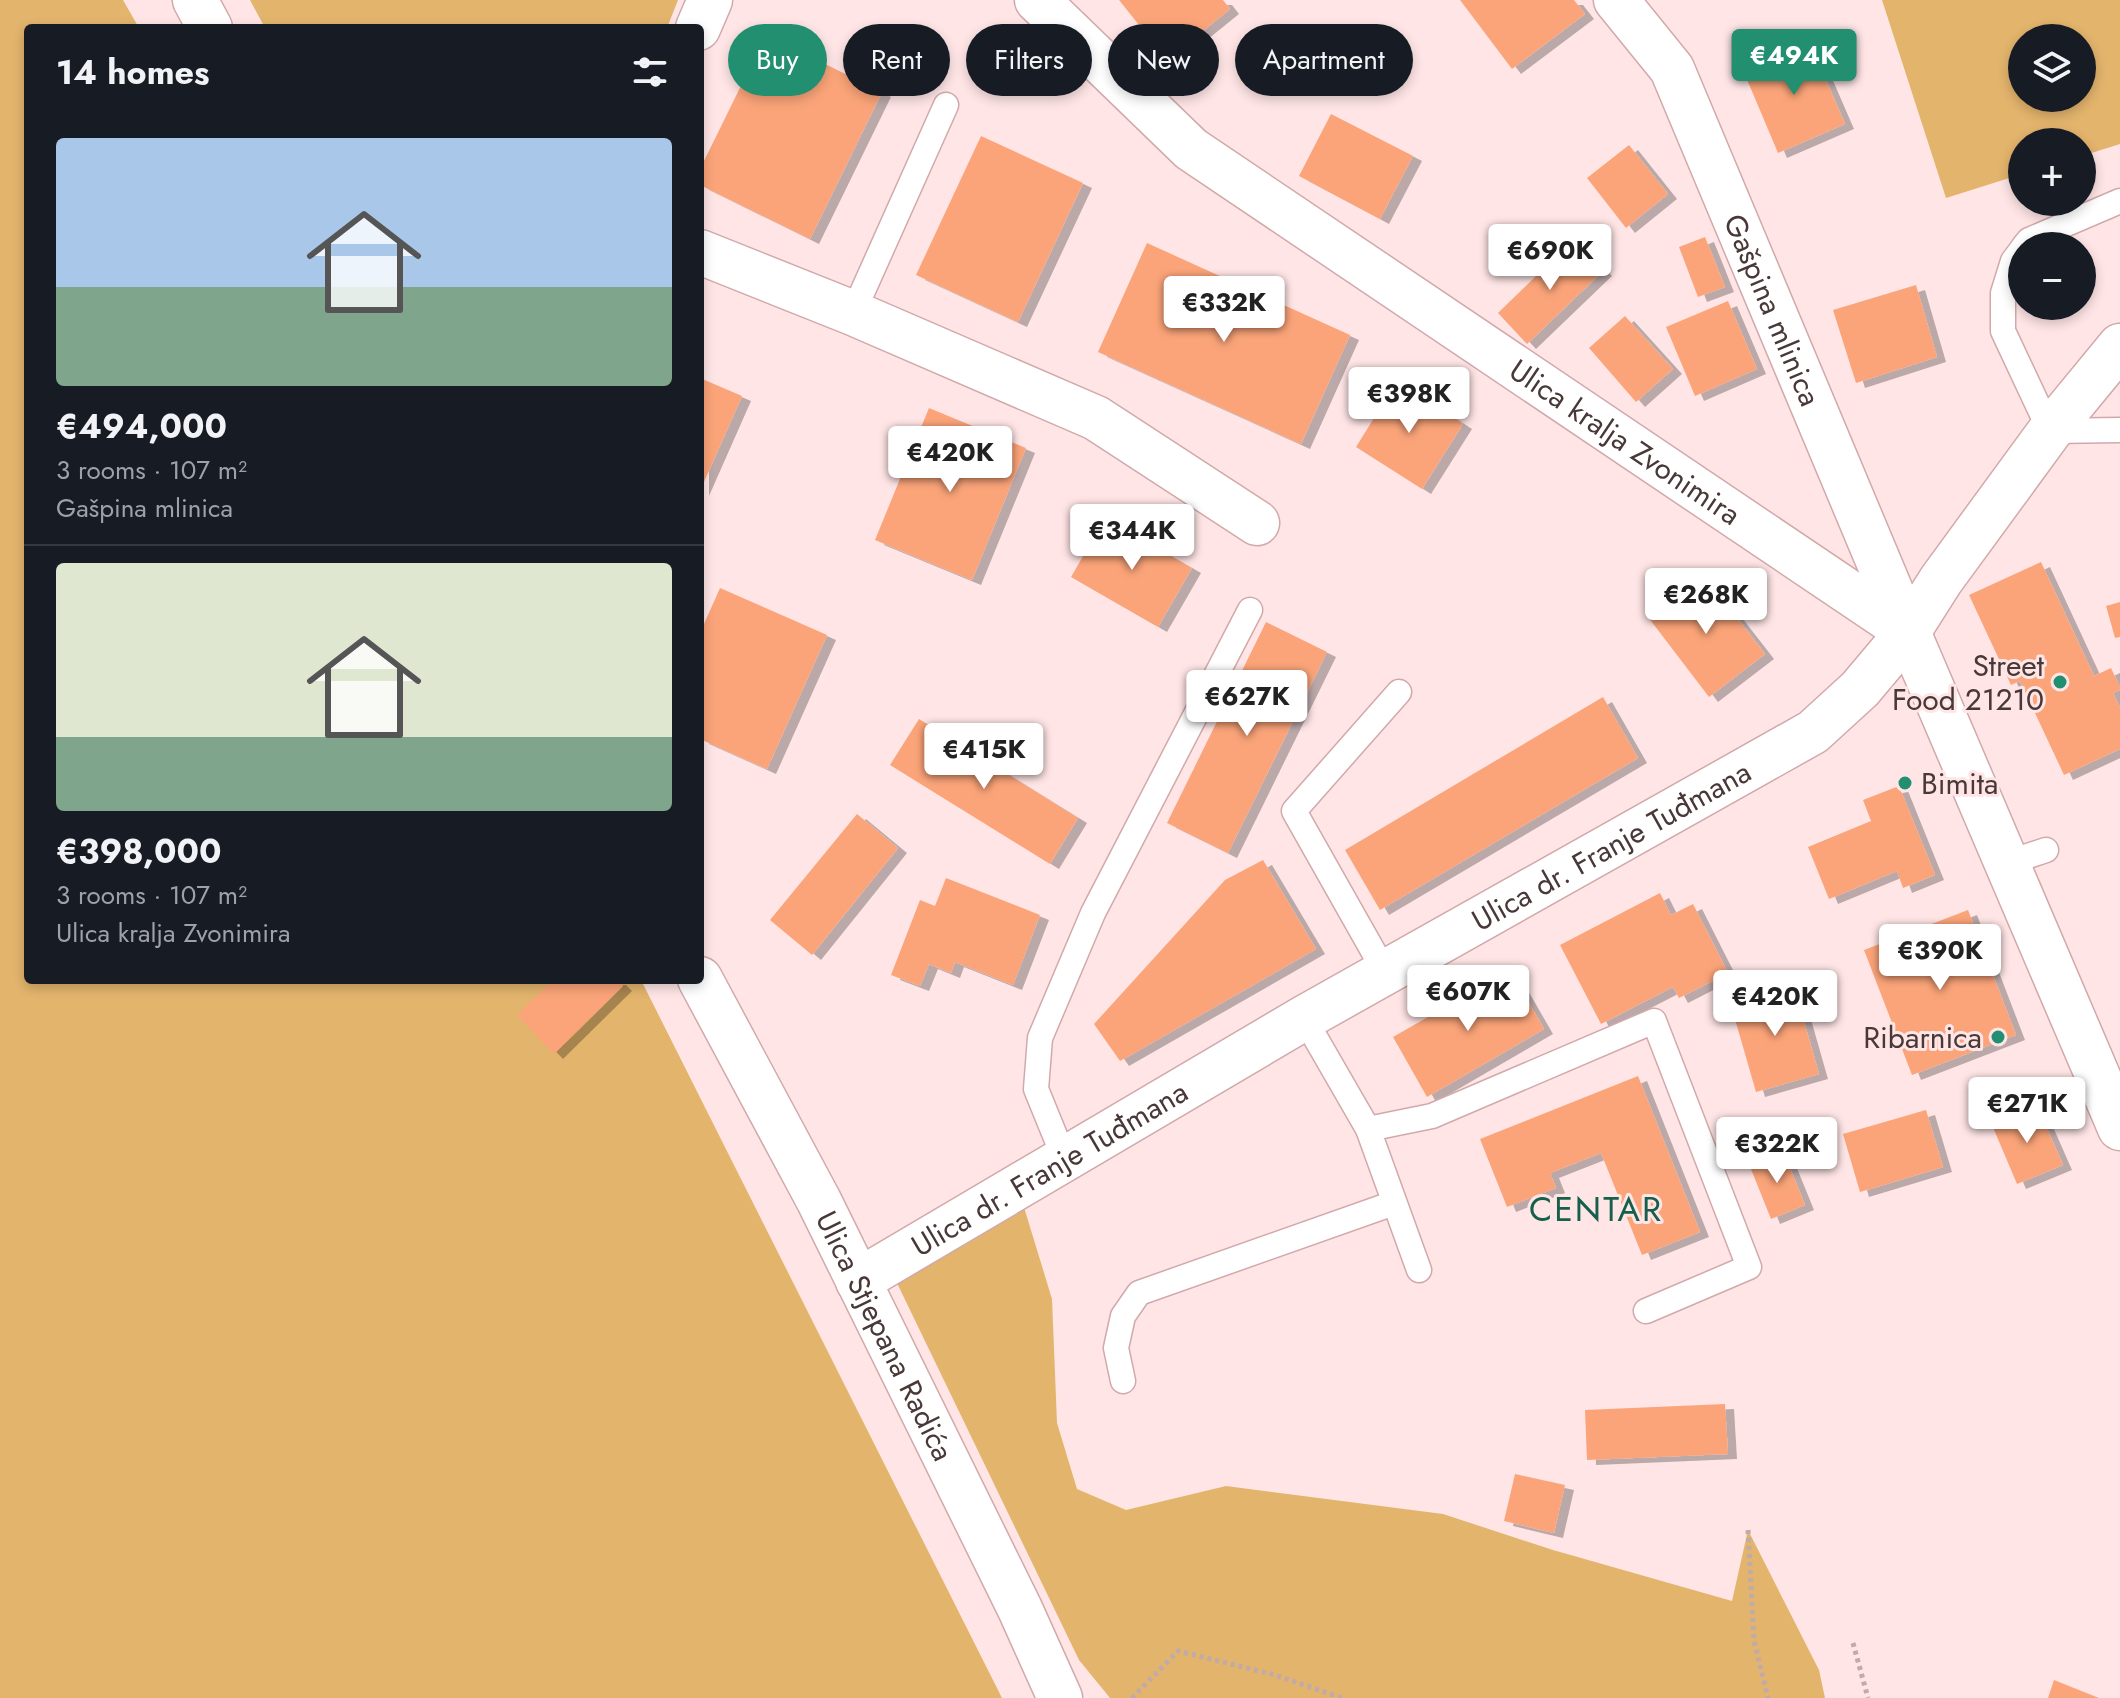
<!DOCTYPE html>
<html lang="en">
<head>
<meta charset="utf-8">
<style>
  :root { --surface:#171b24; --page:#242831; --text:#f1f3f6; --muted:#9ea1a6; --line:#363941; --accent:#218f70 }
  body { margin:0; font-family:Jost,sans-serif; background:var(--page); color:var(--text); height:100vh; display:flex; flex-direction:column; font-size:30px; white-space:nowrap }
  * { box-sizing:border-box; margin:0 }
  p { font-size:26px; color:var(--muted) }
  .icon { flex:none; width:44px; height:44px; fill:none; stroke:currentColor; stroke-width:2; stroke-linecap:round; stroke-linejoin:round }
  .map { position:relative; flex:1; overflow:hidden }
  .panel { position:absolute; left:24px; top:24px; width:680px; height:960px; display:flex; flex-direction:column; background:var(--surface); border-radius:8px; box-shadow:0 4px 12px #0003 }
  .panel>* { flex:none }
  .guide { position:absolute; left:728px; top:24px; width:760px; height:72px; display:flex; gap:16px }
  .buttons { position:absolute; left:2008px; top:24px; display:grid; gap:16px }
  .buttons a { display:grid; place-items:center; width:88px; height:88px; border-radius:50%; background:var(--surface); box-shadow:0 4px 12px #0003; font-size:40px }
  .price { position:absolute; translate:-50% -68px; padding:0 18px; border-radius:8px; background:#fff; color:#222; font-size:26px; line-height:52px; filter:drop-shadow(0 2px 4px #0008) }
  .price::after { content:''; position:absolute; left:50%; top:48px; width:24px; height:18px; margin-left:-12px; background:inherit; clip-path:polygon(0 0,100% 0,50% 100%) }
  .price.selected { background:var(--accent); color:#fff }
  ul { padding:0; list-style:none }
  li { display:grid; align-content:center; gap:16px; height:424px; padding:0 32px }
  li+li { border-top:2px solid var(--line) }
  li span { display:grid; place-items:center; height:248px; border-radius:8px; color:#555 }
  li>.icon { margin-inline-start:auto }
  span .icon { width:144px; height:144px; fill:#fffc; stroke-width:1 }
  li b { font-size:34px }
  h2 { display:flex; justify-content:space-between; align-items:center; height:96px; padding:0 32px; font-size:34px }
  .tag { padding:0 28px; border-radius:36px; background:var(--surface); box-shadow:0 4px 12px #0003; font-size:28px; line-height:72px }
  .tag.selected { background:var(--accent); color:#fff }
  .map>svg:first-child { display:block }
  .green { fill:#e3b46c; fill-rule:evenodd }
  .building { fill:#fba479; filter:url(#shadow) }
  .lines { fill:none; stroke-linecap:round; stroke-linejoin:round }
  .lane-casing { stroke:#d2a9aa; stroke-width:27 }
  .street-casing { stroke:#d2a9aa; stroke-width:47 }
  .secondary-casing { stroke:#d2a9aa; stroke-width:47 }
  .path { stroke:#c0aaaa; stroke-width:5; stroke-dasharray:4 4; stroke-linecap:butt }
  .lane { stroke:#fff; stroke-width:24 }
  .street { stroke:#fff; stroke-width:44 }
  .secondary { stroke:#fff; stroke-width:44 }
  .poi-dot { fill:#218f70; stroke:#ffe5e6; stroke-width:3 }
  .labels { text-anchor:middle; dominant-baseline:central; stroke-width:6; stroke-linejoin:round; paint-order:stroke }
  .street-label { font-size:30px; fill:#483838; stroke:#ffe5e6 }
  .poi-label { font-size:30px; fill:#483838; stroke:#ffe5e6; text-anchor:end }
  .quarter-label { font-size:34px; letter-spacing:2px; fill:#15604a; stroke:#ffe5e6 }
</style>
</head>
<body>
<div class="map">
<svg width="2120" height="1698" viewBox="0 0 2120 1698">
  <defs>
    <filter id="shadow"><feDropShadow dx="9" dy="5" stdDeviation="0" flood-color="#0004"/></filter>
  </defs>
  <rect width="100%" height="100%" fill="#ffe5e6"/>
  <g class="green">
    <path d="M0,0h123l16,28h-111v952h613l361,718h-1002z"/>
    <path d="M250,0h428l-11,28h-402z"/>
    <path d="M1882,0h238v144l-38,12v-14h-60v32l-76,24zM2082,38v60h-60v-60z"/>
    <path d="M1023,1204l29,95 5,124 20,66 49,21 100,-24 217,28 110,36 179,51 16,-71 71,140 6,28h-715l-31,-38 -183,-379z"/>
  </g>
  <g class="building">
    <path d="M1119,0h104l7,9 -63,51z"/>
    <path d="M1460,0h114l11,14 -73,55z"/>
    <path d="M766,35l116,57 -72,147 -110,-54v-16z"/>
    <path d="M1809,41l36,83 -67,29 -35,-83z"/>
    <path d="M1331,114l82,42 -33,63 -81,-43z"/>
    <path d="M981,136l102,47 -65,139 -102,-47z"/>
    <path d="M1629,145l39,49 -42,34 -39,-50z"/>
    <path d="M1705,237l20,50 -27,10 -19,-50z"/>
    <path d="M1573,240l30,31 -76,73 -29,-31z"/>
    <path d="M1147,243l203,92 -49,109 -203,-92z"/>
    <path d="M1916,285l21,72 -81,26 -23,-73z"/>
    <path d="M1728,301l29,68 -62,27 -29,-69z"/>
    <path d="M1625,316l48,53 -37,33 -47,-54z"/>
    <path d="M700,378l42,18 -42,95z"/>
    <path d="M1397,381l66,43 -41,65 -66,-42z"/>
    <path d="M929,408l97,40 -54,132 -97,-40z"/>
    <path d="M1105,518l87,50 -34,59 -87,-50z"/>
    <path d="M2041,562l53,114 17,-8 9,19v3l-7,3 7,15v41l-56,26 -44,-94 -9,4 -42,-90z"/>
    <path d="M1703,574l62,80 -56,43 -61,-80z"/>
    <path d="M720,588l107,47 -60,134 -67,-30v-106z"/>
    <path d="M2120,602v35l-5,1 -9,-32z"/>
    <path d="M1266,622l61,30 -99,201 -61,-30z"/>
    <path d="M1603,697l35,61 -258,152 -35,-60z"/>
    <path d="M919,719l159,99 -28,46 -160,-99z"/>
    <path d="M1899,786l36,89 -32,13 -6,-17 -68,28 -21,-52 63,-26 -8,-21z"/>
    <path d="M857,814l41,34 -86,107 -42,-35z"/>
    <path d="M1263,860l53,89 -196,112 -26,-37 131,-144z"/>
    <path d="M946,878l94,37 -27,70 -58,-23 -4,11 -22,-9 -9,22 -29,-11 29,-75 15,6z"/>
    <path d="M1660,893l11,22 22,-11 35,69 -49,25 -6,-11 -72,37 -41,-79z"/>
    <path d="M1968,910l48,125 -104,40 -48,-125z"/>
    <path d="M1510,970l34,59 -117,68 -34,-60z"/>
    <path d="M553,980h64l6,6 -69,68 -37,-39z"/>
    <path d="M1793,983l26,91 -63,18 -26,-90z"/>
    <path d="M1638,1076l62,156 -58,23 -41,-102 -51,20 6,15 -49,19 -27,-68z"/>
    <path d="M2037,1106l26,59 -46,19 -25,-59z"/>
    <path d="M1926,1110l17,57 -83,25 -17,-58z"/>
    <path d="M1783,1151l22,54 -34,14 -22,-55z"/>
    <path d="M1725,1404l3,50 -141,6 -2,-50z"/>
    <path d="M1515,1474l50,11 -11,48 -50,-12z"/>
    <path d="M2054,1680l45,18h-51z"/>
  </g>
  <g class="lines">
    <defs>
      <g id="lane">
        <path d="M2024,246l5,-6 91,-39"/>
        <path d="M2022,249l-9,12 -10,32v38l47,100 70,-1"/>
        <path d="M853,313l93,-208"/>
        <path d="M2007,863l39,-13"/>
        <path d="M1385,972l-91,-161 105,-119"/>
        <path d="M1304,1018l64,111 64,-13 222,-95 95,246 -103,44"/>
        <path d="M1368,1129l51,141"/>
        <path d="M1065,1160l-29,-71 4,-51 53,-125 157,-303"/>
        <path d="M1123,1381l-7,-33 7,-32 16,-23 255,-90"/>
      </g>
      <g id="street">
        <path id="s1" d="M1037,0l154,149 717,483"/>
        <path id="s2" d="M1616,0l56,69 236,563 212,496"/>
        <path d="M698,28l12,-28"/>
        <path d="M700,252l153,61 243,105 161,105"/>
        <path id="s3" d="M858,1281l446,-263 509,-286 47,-43 48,-57 33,-52 109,-149 70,-85"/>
      </g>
      <g id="secondary">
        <path d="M195,0l15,28"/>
        <path id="s4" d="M700,979l119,222 201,408 40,89"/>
      </g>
    </defs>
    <use href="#lane" class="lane-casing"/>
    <use href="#street" class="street-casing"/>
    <use href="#secondary" class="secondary-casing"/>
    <g class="path">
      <path d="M1748,1530l6,111 14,57"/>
      <path d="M1853,1643l15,55"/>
      <path d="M1132,1698l46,-47 97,24 67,23"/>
    </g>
    <use href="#lane" class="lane"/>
    <use href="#street" class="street"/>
    <use href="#secondary" class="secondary"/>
  </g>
  <g class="poi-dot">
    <circle cx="2060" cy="682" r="8"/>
    <circle cx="1905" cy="783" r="8"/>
    <circle cx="1998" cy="1037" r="8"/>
  </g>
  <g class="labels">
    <g class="street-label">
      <text stroke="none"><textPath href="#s2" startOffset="350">Gašpina mlinica</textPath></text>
      <text stroke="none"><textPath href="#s1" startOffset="738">Ulica kralja Zvonimira</textPath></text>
      <text stroke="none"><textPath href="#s3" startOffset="870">Ulica dr. Franje Tuđmana</textPath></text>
      <text stroke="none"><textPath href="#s3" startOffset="222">Ulica dr. Franje Tuđmana</textPath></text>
      <text stroke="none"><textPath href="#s4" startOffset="402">Ulica Stjepana Radića</textPath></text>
    </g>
    <g class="poi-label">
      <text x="2044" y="665">Street<tspan x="2044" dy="34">Food 21210</tspan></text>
      <text x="1921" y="783" text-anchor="start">Bimita</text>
      <text x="1982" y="1037">Ribarnica</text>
    </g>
    <g class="quarter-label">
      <text x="1596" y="1209">CENTAR</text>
    </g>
  </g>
</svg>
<div class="buttons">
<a><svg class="icon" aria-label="layers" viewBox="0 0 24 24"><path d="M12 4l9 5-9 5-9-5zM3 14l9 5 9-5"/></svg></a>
<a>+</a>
<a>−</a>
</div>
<b class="price selected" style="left:1794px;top:97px">€494K</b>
<b class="price" style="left:1550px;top:292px">€690K</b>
<b class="price" style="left:1224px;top:344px">€332K</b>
<b class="price" style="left:1409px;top:435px">€398K</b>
<b class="price" style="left:950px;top:494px">€420K</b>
<b class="price" style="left:1132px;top:572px">€344K</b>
<b class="price" style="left:1706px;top:636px">€268K</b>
<b class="price" style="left:1247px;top:738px">€627K</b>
<b class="price" style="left:984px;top:791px">€415K</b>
<b class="price" style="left:1940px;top:992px">€390K</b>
<b class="price" style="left:1468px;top:1033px">€607K</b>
<b class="price" style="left:1775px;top:1038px">€420K</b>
<b class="price" style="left:2027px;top:1145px">€271K</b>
<b class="price" style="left:1777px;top:1185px">€322K</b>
<div class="guide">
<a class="tag selected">Buy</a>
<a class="tag">Rent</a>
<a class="tag">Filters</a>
<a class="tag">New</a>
<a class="tag">Apartment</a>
</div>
<section class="panel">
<h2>14 homes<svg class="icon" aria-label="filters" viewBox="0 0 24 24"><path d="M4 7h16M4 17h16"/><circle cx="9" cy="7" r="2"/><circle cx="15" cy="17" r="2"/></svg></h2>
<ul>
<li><span style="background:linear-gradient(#a9c7e8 60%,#7fa58c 0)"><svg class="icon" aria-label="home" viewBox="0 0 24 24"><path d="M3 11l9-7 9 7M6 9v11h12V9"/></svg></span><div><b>€494,000</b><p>3 rooms · 107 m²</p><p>Gašpina mlinica</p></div></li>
<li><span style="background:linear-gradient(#dfe7d0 70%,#7fa58c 0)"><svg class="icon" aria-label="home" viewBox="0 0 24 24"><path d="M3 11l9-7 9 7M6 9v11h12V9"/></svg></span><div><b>€398,000</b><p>3 rooms · 107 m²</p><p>Ulica kralja Zvonimira</p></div></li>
</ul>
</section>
</div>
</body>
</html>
